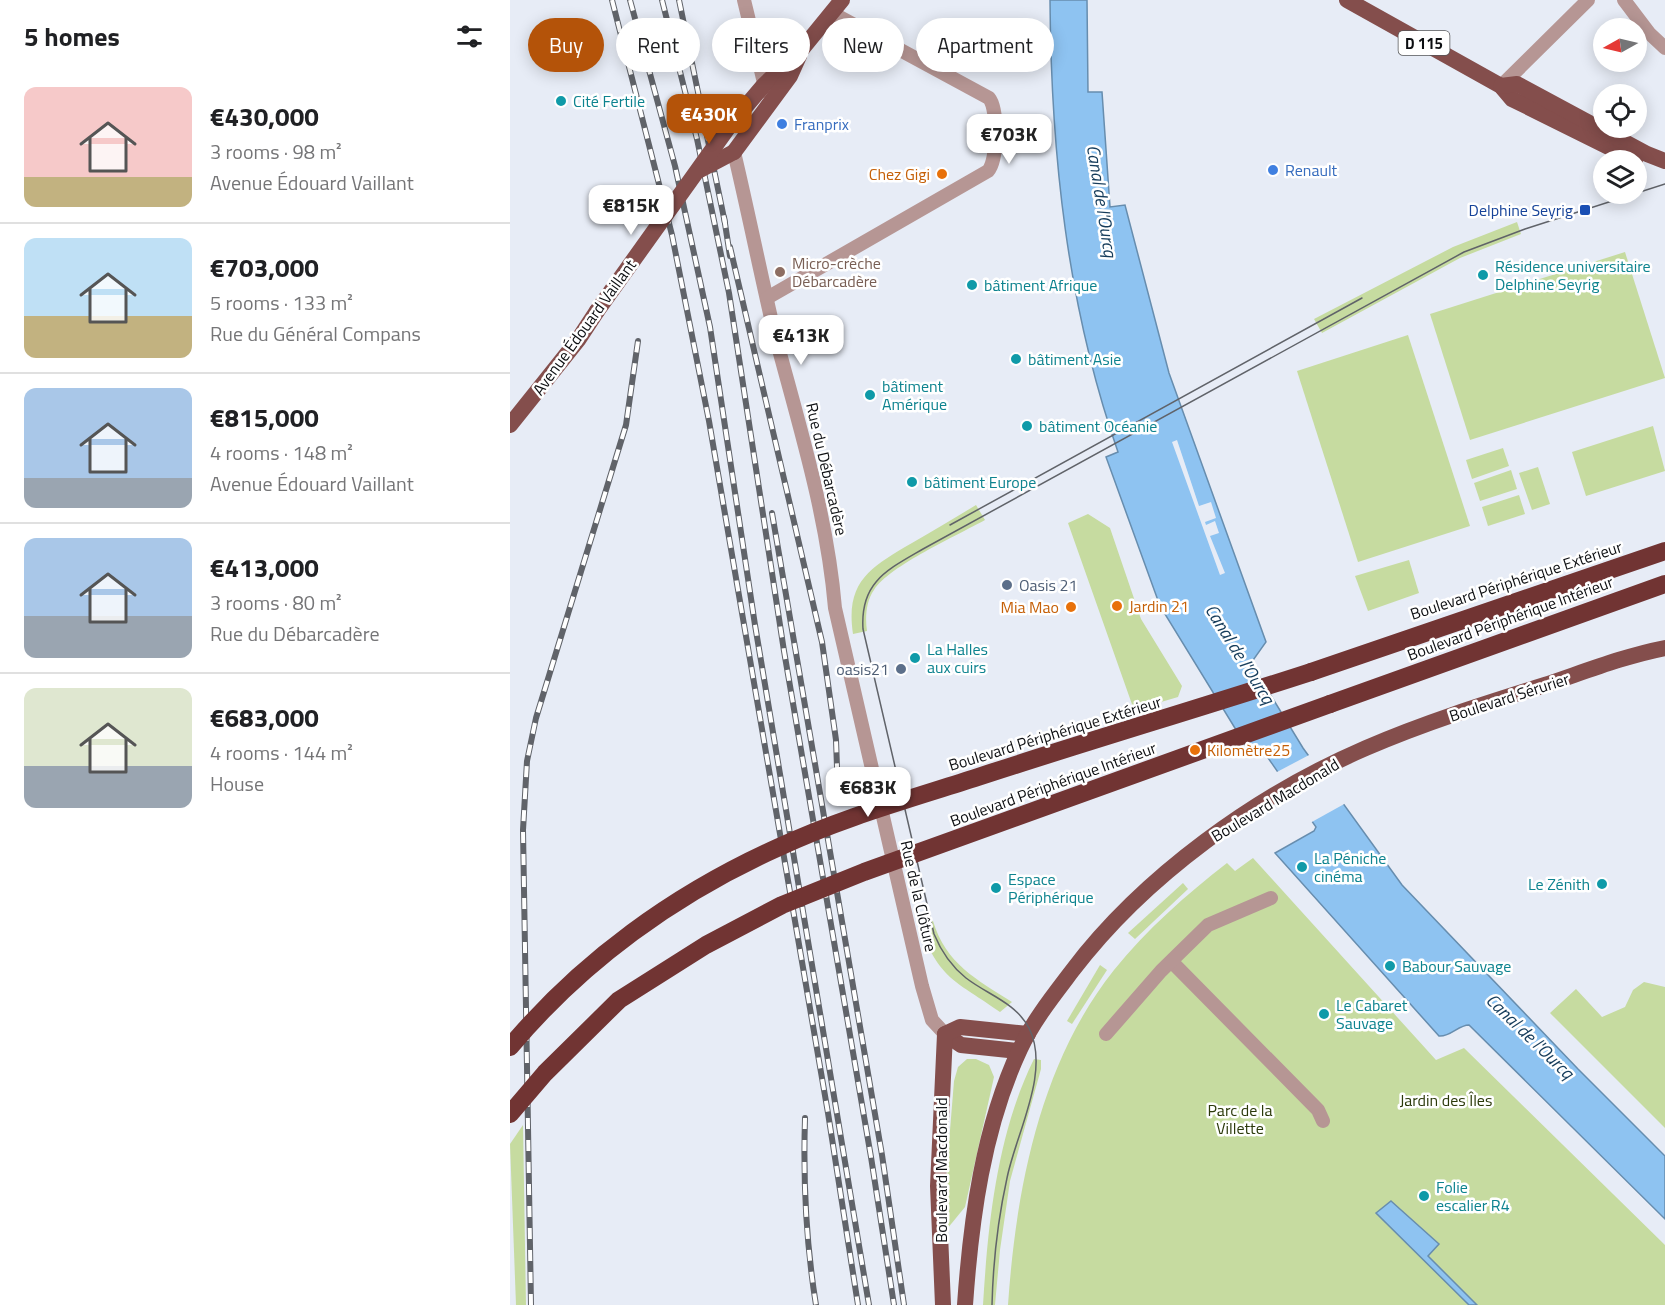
<!DOCTYPE html>
<html lang="en">
<head>
<meta charset="utf-8">
<style>
  :root { --surface:#fff; --page:#f2f2f2; --text:#202124; --muted:#757577; --line:#e0e0e0; --accent:#b45309 }
  body { margin:0; font-family:"Titillium Web",sans-serif; background:var(--page); color:var(--text); height:100vh; display:flex; flex-direction:column; font-size:22px; white-space:nowrap }
  * { box-sizing:border-box; margin:0 }
  p { font-size:20px; color:var(--muted) }
  .icon { flex:none; width:33px; height:33px; fill:none; stroke:currentColor; stroke-width:2; stroke-linecap:round; stroke-linejoin:round }
  .map { position:relative; flex:1; overflow:hidden }
  .drawer { display:flex; flex-direction:column; background:var(--surface); width:510px }
  .drawer>* { flex:none }
  .banner { position:absolute; left:18px; top:18px; width:570px; height:54px; display:flex; gap:12px }
  .needle { width:39px; rotate:262deg }
  .buttons { position:absolute; left:1083px; top:18px; display:grid; gap:12px }
  .buttons a { display:grid; place-items:center; width:54px; height:54px; border-radius:50%; background:var(--surface); box-shadow:0 3px 15px #0003; font-size:30px }
  .price { position:absolute; translate:-50% -51px; padding:0 14px; border-radius:12px; background:#fff; color:#222; font-size:20px; line-height:39px; filter:drop-shadow(0 2px 3px #0008) }
  .price::after { content:''; position:absolute; left:50%; top:36px; width:18px; height:14px; margin-left:-9px; background:inherit; clip-path:polygon(0 0,100% 0,50% 100%) }
  .price.on { background:var(--accent); color:#fff }
  ul { padding:0; list-style:none }
  li { display:flex; align-items:center; gap:18px; height:150px; padding:0 24px }
  li+li { border-top:2px solid var(--line) }
  li span { display:grid; place-items:center; flex:none; width:168px; height:120px; border-radius:12px; color:#555 }
  li>.icon { margin-inline-start:auto }
  span .icon { width:72px; height:72px; fill:#fffc; stroke-width:1 }
  li b { font-size:26px }
  h2 { display:flex; justify-content:space-between; align-items:center; height:72px; padding:0 24px; font-size:26px }
  .pill { padding:0 21px; border-radius:27px; background:var(--surface); box-shadow:0 3px 15px #0003; font-size:21px; line-height:54px }
  .pill.on { background:var(--accent); color:#fff }
  main { display:flex; flex:1; min-height:0 }
  .map>svg:first-child { display:block }
  .green { fill:#c6dba0 }
  .water { fill:#8ec3f1; stroke:#678dae; stroke-width:1.5 }
  .pier { fill:#e7ecf6 }
  .lines { fill:none; stroke-linecap:round; stroke-linejoin:round }
  .minor { stroke:#b69694; stroke-width:14 }
  .major { stroke:#844e4c; stroke-width:16 }
  .highway { stroke:#713433; stroke-width:18 }
  .tram { stroke:#606369; stroke-width:1.5 }
  .rail-casing { stroke:#606369; stroke-width:6 }
  .rail { stroke:#fff; stroke-width:4; stroke-dasharray:11; stroke-linecap:butt }
  .major-bridge { stroke:#844e4c; stroke-width:16 }
  .highway-bridge { stroke:#713433; stroke-width:18 }
  .culture-dot { fill:#0f9aa8; stroke:#fff; stroke-width:2 }
  .shop-dot { fill:#3f7fe0; stroke:#fff; stroke-width:2 }
  .food-dot { fill:#e8710a; stroke:#fff; stroke-width:2 }
  .transit-dot { fill:#1a4fb4; stroke:#fff; stroke-width:2 }
  .education-dot { fill:#8d6e63; stroke:#fff; stroke-width:2 }
  .service-dot { fill:#5c6f8a; stroke:#fff; stroke-width:2 }
  .labels { text-anchor:middle; dominant-baseline:central; stroke-width:5; stroke-linejoin:round; paint-order:stroke }
  .shield { fill:#fff; stroke:#555658; stroke-width:1.5 }
  .shield-label { font-size:15px; font-weight:bold; fill:#0c0e11 }
  .culture-label { font-size:16px; fill:#0d838f; stroke:#fff; text-anchor:start }
  .shop-label { font-size:16px; fill:#366cbe; stroke:#fff; text-anchor:start }
  .food-label { font-size:16px; fill:#c56008; stroke:#fff; text-anchor:end }
  .transit-label { font-size:16px; fill:#164399; stroke:#fff; text-anchor:end }
  .education-label { font-size:16px; fill:#785e54; stroke:#fff; text-anchor:start }
  .street-label { font-size:16px; fill:#0c0e11; stroke:#fff }
  .service-label { font-size:16px; fill:#4e5e75; stroke:#fff; text-anchor:start }
  .park-label { font-size:16px; fill:#2b390a; stroke:#fff }
  .water-label { font-size:18px; font-style:italic; fill:#153c5b; stroke:#fff }
</style>
</head>
<body>
<main>
<section class="drawer">
<h2>5 homes<svg class="icon" aria-label="filters" viewBox="0 0 24 24"><path d="M4 7h16M4 17h16"/><circle cx="9" cy="7" r="2"/><circle cx="15" cy="17" r="2"/></svg></h2>
<ul>
<li><span style="background:linear-gradient(#f6c9c9 75%,#c2b280 0)"><svg class="icon" aria-label="home" viewBox="0 0 24 24"><path d="M3 11l9-7 9 7M6 9v11h12V9"/></svg></span><div><b>€430,000</b><p>3 rooms · 98 m²</p><p>Avenue Édouard Vaillant</p></div></li>
<li><span style="background:linear-gradient(#bfe0f5 65%,#c2b280 0)"><svg class="icon" aria-label="home" viewBox="0 0 24 24"><path d="M3 11l9-7 9 7M6 9v11h12V9"/></svg></span><div><b>€703,000</b><p>5 rooms · 133 m²</p><p>Rue du Général Compans</p></div></li>
<li><span style="background:linear-gradient(#a9c7e8 75%,#9aa5b1 0)"><svg class="icon" aria-label="home" viewBox="0 0 24 24"><path d="M3 11l9-7 9 7M6 9v11h12V9"/></svg></span><div><b>€815,000</b><p>4 rooms · 148 m²</p><p>Avenue Édouard Vaillant</p></div></li>
<li><span style="background:linear-gradient(#a9c7e8 65%,#9aa5b1 0)"><svg class="icon" aria-label="home" viewBox="0 0 24 24"><path d="M3 11l9-7 9 7M6 9v11h12V9"/></svg></span><div><b>€413,000</b><p>3 rooms · 80 m²</p><p>Rue du Débarcadère</p></div></li>
<li><span style="background:linear-gradient(#dfe7d0 65%,#9aa5b1 0)"><svg class="icon" aria-label="home" viewBox="0 0 24 24"><path d="M3 11l9-7 9 7M6 9v11h12V9"/></svg></span><div><b>€683,000</b><p>4 rooms · 144 m²</p><p>House</p></div></li>
</ul>
</section>
<div class="map">
<svg width="1155" height="1305" viewBox="0 0 1155 1305">
  <rect width="100%" height="100%" fill="#e7ecf6"/>
  <g class="green">
    <path d="M1007,222l4,12 -61,24 -138,75 -8,-14 139,-72z"/>
    <path d="M1115,252l40,126 -195,62 -40,-126z"/>
    <path d="M898,335l62,191 -112,36 -61,-191z"/>
    <path d="M1143,426l12,45 -79,25 -14,-44z"/>
    <path d="M993,448l6,18 -37,13 -6,-19z"/>
    <path d="M1028,467l12,37 -18,6 -13,-37z"/>
    <path d="M1001,470l6,19 -37,12 -6,-18z"/>
    <path d="M1009,495l6,19 -37,12 -6,-19z"/>
    <path d="M466,505l9,15c-27,15 -96,46 -111,70 -8,11 -9,28 -7,41l-14,3c-8,-53 18,-67 59,-91 22,-13 43,-25 64,-38z"/>
    <path d="M578,514l22,14 31,91 41,67 -4,11 -44,13 -66,-187z"/>
    <path d="M899,560l10,33 -51,18 -13,-35z"/>
    <path d="M743,858l183,202 28,-12 201,197v60h-657c8,-116 32,-242 106,-335 33,-41 72,-75 113,-107l8,8z"/>
    <path d="M673,883l5,6 -53,50 -7,-6z"/>
    <path d="M423,921c13,43 43,58 79,81l-12,10c-42,-30 -63,-33 -80,-88z"/>
    <path d="M590,965l7,5 -35,54 -5,-3z"/>
    <path d="M1134,982l21,5v141l-115,-115 26,-24 26,28 23,-10 8,-17z"/>
    <path d="M457,1059h9l13,6 5,12 -29,130 -18,22 -2,-37 9,-111 4,-14z"/>
    <path d="M524,1059l7,1v9l-31,112 -10,69 -5,55h-12c5,-82 14,-171 51,-246z"/>
    <path d="M13,1125l3,180h-10l-6,-161z"/>
  </g>
  <g class="water">
    <path d="M540,0h37l1,92h14l8,115 15,-2 44,168 97,269 -15,21 52,85 99,137 176,184 87,87v63l-196,-194c-11,0 -18,12 -30,11l-164,-183 39,-22 2,-4 -50,-72 -17,-4 -89,-145 -54,-149 12,-5c-51,-146 -67,-298 -68,-452z"/>
    <path d="M881,1201l48,43 -11,12 49,49h-8l-93,-92z"/>
  </g>
  <g class="pier">
    <path d="M667,440l22,66 12,-4 5,16 -11,4 1,3 9,-4 4,12 -9,3 15,37 -5,2 -48,-133z"/>
    <path d="M801,754l35,49 -36,20 -35,-50z"/>
  </g>
  <g class="lines">
    <g class="minor">
      <path d="M234,0l22,91"/>
      <path d="M1114,0l25,33 16,15"/>
      <path d="M991,86l87,-86"/>
      <path d="M224,152c14,59 26,119 40,179 24,91 53,182 61,277l87,378 10,34 13,14"/>
      <path d="M257,298l221,-127c10,-11 10,-62 1,-73l-157,-85"/>
      <path d="M662,962l146,148 5,11"/>
      <path d="M596,1034l55,-63 47,-46 63,-27"/>
    </g>
    <g class="major">
      <path d="M837,0l154,86 11,13 123,61"/>
      <path d="M991,86l16,-2 130,70 18,7"/>
      <path d="M220,125l34,-40 38,-36 40,-49"/>
      <path d="M224,152l56,-76 9,-20"/>
      <path d="M0,425l68,-85 19,-29"/>
      <path d="M435,1034l16,11 57,6"/>
      <path d="M433,1305l-5,-119 7,-152 15,-7 68,7"/>
      <path d="M455,1305c6,-86 18,-177 55,-256 13,-28 33,-53 52,-78 72,-95 185,-176 294,-223 58,-25 118,-44 179,-63 39,-13 79,-29 120,-37"/>
    </g>
    <g class="highway">
      <path d="M801,672l354,-121"/>
      <path d="M820,704l335,-120"/>
    </g>
    <g class="tram">
      <path d="M440,525l412,-227"/>
      <path d="M482,1305c1,-42 6,-86 15,-127 9,-45 44,-106 22,-150 -14,-26 -41,-33 -63,-50 -15,-12 -25,-27 -32,-44l-71,-305c-3,-47 24,-59 60,-80l541,-297 61,-23 140,-45"/>
    </g>
    <defs>
      <g id="rail">
        <path d="M102,0l60,235 37,186 119,692 30,192"/>
        <path d="M120,0l45,166 35,161 45,298 114,680"/>
        <path d="M152,0l35,139 32,154 55,358 87,506 23,148"/>
        <path d="M169,0l46,223"/>
        <path d="M214,217l6,39"/>
        <path d="M220,247l92,395 14,98 2,54"/>
        <path d="M262,513l110,642 22,150"/>
        <path d="M295,1118c-2,63 1,125 11,187"/>
        <path d="M21,1305l-8,-475 4,-69 9,-43 90,-293 12,-84"/>
      </g>
    </defs>
    <use href="#rail" class="rail-casing"/>
    <use href="#rail" class="rail"/>
    <g class="major-bridge">
      <path d="M190,170l34,-18"/>
      <path d="M87,311l133,-186"/>
    </g>
    <g class="highway-bridge">
      <path d="M0,1047c72,-86 165,-153 267,-199 64,-30 133,-49 201,-71 110,-36 222,-69 333,-105"/>
      <path d="M0,1114l35,-41 74,-73 87,-55 76,-40 82,-33 466,-168"/>
    </g>
  </g>
  <g class="culture-dot">
    <circle cx="51" cy="101" r="6"/>
    <circle cx="973" cy="275" r="6"/>
    <circle cx="462" cy="285" r="6"/>
    <circle cx="506" cy="359" r="6"/>
    <circle cx="360" cy="395" r="6"/>
    <circle cx="517" cy="426" r="6"/>
    <circle cx="402" cy="482" r="6"/>
    <circle cx="405" cy="658" r="6"/>
    <circle cx="792" cy="867" r="6"/>
    <circle cx="1092" cy="884" r="6"/>
    <circle cx="486" cy="888" r="6"/>
    <circle cx="880" cy="966" r="6"/>
    <circle cx="814" cy="1014" r="6"/>
    <circle cx="914" cy="1196" r="6"/>
  </g>
  <g class="shop-dot">
    <circle cx="272" cy="124" r="6"/>
    <circle cx="763" cy="170" r="6"/>
  </g>
  <g class="food-dot">
    <circle cx="432" cy="174" r="6"/>
    <circle cx="607" cy="606" r="6"/>
    <circle cx="561" cy="607" r="6"/>
    <circle cx="685" cy="750" r="6"/>
  </g>
  <rect class="transit-dot" x="1069" y="204" width="12" height="12" rx="3"/>
  <circle class="education-dot" cx="270" cy="272" r="6"/>
  <g class="service-dot">
    <circle cx="497" cy="585" r="6"/>
    <circle cx="391" cy="669" r="6"/>
  </g>
  <g class="labels">
    <rect class="shield" x="888.5" y="31" width="51" height="24" rx="4.5"/>
    <g class="shield-label">
      <text x="914" y="43">D 115</text>
    </g>
    <g class="culture-label">
      <text x="63" y="101">Cité Fertile</text>
      <text x="985" y="266">Résidence universitaire<tspan x="985" dy="18">Delphine Seyrig</tspan></text>
      <text x="474" y="285">bâtiment Afrique</text>
      <text x="518" y="359">bâtiment Asie</text>
      <text x="372" y="386">bâtiment<tspan x="372" dy="18">Amérique</tspan></text>
      <text x="529" y="426">bâtiment Océanie</text>
      <text x="414" y="482">bâtiment Europe</text>
      <text x="417" y="649">La Halles<tspan x="417" dy="18">aux cuirs</tspan></text>
      <text x="804" y="858">La Péniche<tspan x="804" dy="18">cinéma</tspan></text>
      <text x="498" y="879">Espace<tspan x="498" dy="18">Périphérique</tspan></text>
      <text x="1080" y="884" text-anchor="end">Le Zénith</text>
      <text x="892" y="966">Babour Sauvage</text>
      <text x="826" y="1005">Le Cabaret<tspan x="826" dy="18">Sauvage</tspan></text>
      <text x="926" y="1187">Folie<tspan x="926" dy="18">escalier R4</tspan></text>
    </g>
    <g class="shop-label">
      <text x="284" y="124">Franprix</text>
      <text x="775" y="170">Renault</text>
    </g>
    <g class="food-label">
      <text x="420" y="174">Chez Gigi</text>
      <text x="619" y="606" text-anchor="start">Jardin 21</text>
      <text x="549" y="607">Mia Mao</text>
      <text x="697" y="750" text-anchor="start">Kilomètre25</text>
    </g>
    <g class="transit-label">
      <text x="1063" y="210">Delphine Seyrig</text>
    </g>
    <g class="education-label">
      <text x="282" y="263">Micro-crèche<tspan x="282" dy="18">Débarcadère</tspan></text>
    </g>
    <g class="street-label">
      <text transform="translate(74 327) rotate(-54)">Avenue Édouard Vaillant</text>
      <text transform="translate(317 469) rotate(77)">Rue du Débarcadère</text>
      <text transform="translate(1006 580) rotate(-18)">Boulevard Périphérique Extérieur</text>
      <text transform="translate(1000 618) rotate(-20)">Boulevard Périphérique Intérieur</text>
      <text transform="translate(999 697) rotate(-18)">Boulevard Sérurier</text>
      <text transform="translate(545 733) rotate(-17)">Boulevard Périphérique Extérieur</text>
      <text transform="translate(543 784) rotate(-20)">Boulevard Périphérique Intérieur</text>
      <text transform="translate(765 800) rotate(-31)">Boulevard Macdonald</text>
      <text transform="translate(409 896) rotate(77)">Rue de la Clôture</text>
      <text transform="translate(431 1170) rotate(-90)">Boulevard Macdonald</text>
    </g>
    <g class="service-label">
      <text x="509" y="585">Oasis 21</text>
      <text x="379" y="669" text-anchor="end">oasis21</text>
    </g>
    <g class="park-label">
      <text x="936" y="1100">Jardin des Îles</text>
      <text x="730" y="1110">Parc de la<tspan x="730" dy="18">Villette</tspan></text>
    </g>
    <g class="water-label">
      <text transform="translate(592 201) rotate(81)">Canal de l'Ourcq</text>
      <text transform="translate(730 654) rotate(58)">Canal de l'Ourcq</text>
      <text transform="translate(1020 1036) rotate(44)">Canal de l'Ourcq</text>
    </g>
  </g>
</svg>
<div class="buttons">
<a><svg class="needle" viewBox="-14 -14 28 28"><path d="M0-13l5 13h-10z" fill="#e53935"/><path d="M0 13l5-13h-10z" fill="#757577"/></svg></a>
<a><svg class="icon" aria-label="locate" viewBox="0 0 24 24"><circle cx="12" cy="12" r="6"/><path d="M12 2v4M12 18v4M2 12h4M18 12h4"/></svg></a>
<a><svg class="icon" aria-label="layers" viewBox="0 0 24 24"><path d="M12 4l9 5-9 5-9-5zM3 14l9 5 9-5"/></svg></a>
</div>
<b class="price on" style="left:199px;top:145px">€430K</b>
<b class="price" style="left:499px;top:165px">€703K</b>
<b class="price" style="left:121px;top:236px">€815K</b>
<b class="price" style="left:291px;top:366px">€413K</b>
<b class="price" style="left:358px;top:818px">€683K</b>
<div class="banner">
<a class="pill on">Buy</a>
<a class="pill">Rent</a>
<a class="pill">Filters</a>
<a class="pill">New</a>
<a class="pill">Apartment</a>
</div>
</div>
</main>
</body>
</html>
